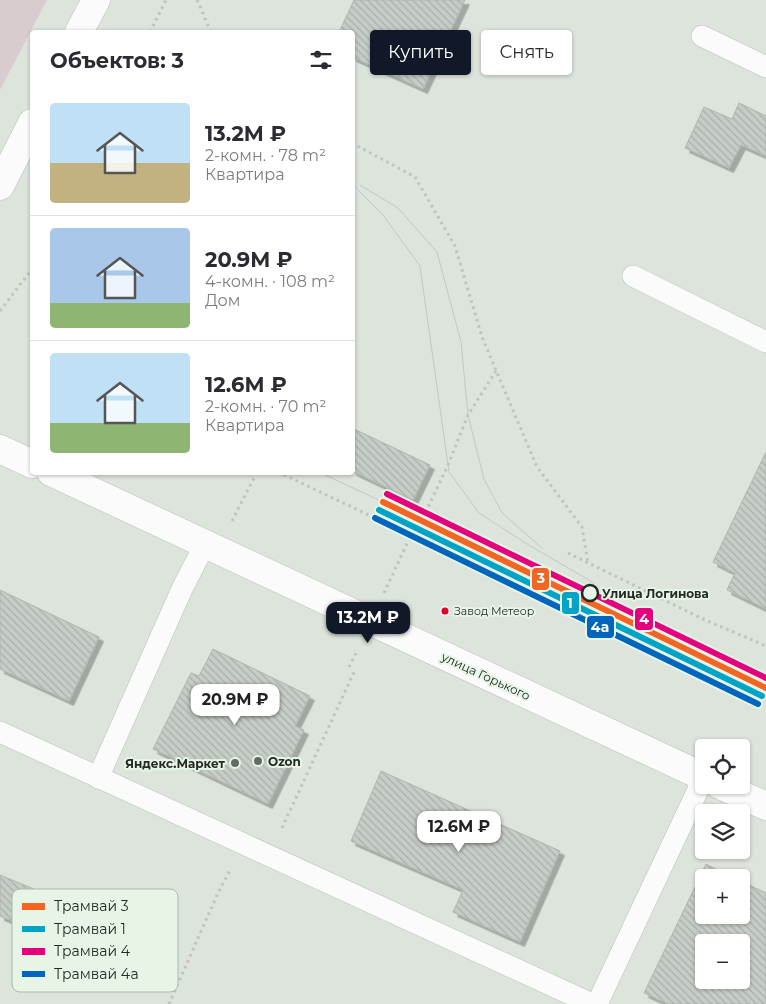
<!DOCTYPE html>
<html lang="ru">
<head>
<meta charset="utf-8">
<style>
  :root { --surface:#fff; --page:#f7f7f7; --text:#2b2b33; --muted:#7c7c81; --line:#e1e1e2; --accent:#111827 }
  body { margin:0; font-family:Montserrat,sans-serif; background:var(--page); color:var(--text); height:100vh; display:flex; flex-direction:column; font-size:19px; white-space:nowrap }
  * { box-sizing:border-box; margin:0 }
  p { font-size:16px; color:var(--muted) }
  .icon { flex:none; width:28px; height:28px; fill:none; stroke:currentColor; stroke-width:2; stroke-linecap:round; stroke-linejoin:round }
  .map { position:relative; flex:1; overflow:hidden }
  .panel { position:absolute; left:30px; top:30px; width:325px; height:445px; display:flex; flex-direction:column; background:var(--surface); border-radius:5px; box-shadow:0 1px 4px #0004 }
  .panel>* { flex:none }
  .banner { position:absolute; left:370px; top:30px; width:320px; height:45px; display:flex; gap:10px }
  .controls { position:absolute; left:695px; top:739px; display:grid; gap:10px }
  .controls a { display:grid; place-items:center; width:55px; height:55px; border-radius:5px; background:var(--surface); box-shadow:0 1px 4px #0004; font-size:25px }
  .price { position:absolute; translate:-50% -42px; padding:0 11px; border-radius:10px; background:#fff; color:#222; font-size:16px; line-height:32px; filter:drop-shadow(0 1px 2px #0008) }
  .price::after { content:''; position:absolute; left:50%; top:30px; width:15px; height:11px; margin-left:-8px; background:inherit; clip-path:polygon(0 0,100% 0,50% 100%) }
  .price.on { background:var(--accent); color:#fff }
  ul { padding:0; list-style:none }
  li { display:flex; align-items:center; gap:15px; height:125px; padding:0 20px }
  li+li { border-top:1px solid var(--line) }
  li span { display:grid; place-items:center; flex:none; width:140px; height:100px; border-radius:5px; color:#555 }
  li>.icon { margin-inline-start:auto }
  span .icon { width:60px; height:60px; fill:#fffc; stroke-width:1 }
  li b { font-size:21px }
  h2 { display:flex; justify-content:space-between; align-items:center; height:60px; padding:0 20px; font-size:21px }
  .tag { padding:0 18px; border-radius:5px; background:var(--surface); box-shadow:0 1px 4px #0004; font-size:18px; line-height:45px }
  .tag.on { background:var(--accent); color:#fff }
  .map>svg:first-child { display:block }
  .grass { fill:#d9ccce }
  .building { fill:url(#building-back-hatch); stroke:#afb5af; fill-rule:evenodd; filter:url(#shadow) }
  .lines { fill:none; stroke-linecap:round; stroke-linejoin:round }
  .lane-casing { stroke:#bac1ba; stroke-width:22 }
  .secondary-casing { stroke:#bac1ba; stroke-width:29 }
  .primary-casing { stroke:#bac1ba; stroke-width:29 }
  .path { stroke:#bfc3bf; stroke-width:3; stroke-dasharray:2.5 4; stroke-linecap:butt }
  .lane { stroke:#fafbfa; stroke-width:21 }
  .secondary { stroke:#fafbfa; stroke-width:28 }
  .primary { stroke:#fafbfa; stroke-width:28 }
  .tram { stroke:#c4c7c4; stroke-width:1 }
  .tram-1-casing { stroke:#e6f5e5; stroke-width:10 }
  .tram-2-casing { stroke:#e6f5e5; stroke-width:10 }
  .tram-3-casing { stroke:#e6f5e5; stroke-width:10 }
  .tram-4-casing { stroke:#e6f5e5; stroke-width:10 }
  .tram-1 { stroke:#f26522; stroke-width:6 }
  .tram-2 { stroke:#02a3c6; stroke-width:6 }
  .tram-3 { stroke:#e5007d; stroke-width:6 }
  .tram-4 { stroke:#0065bd; stroke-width:6 }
  .stop-dot { fill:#e6f5e5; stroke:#242a24; stroke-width:2.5 }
  .bus-dot { fill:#e4002b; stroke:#e6f5e5; stroke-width:2 }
  .poi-dot { fill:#646b64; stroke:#e6f5e5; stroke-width:2 }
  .labels { text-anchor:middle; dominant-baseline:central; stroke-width:4; stroke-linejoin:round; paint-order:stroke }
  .bus-label { font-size:11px; fill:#242a24; stroke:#e6f5e5; text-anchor:start }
  .stop-label { font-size:12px; font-weight:bold; fill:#242a24; stroke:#e6f5e5; text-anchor:start }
  .street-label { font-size:12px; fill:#242a24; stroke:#e6f5e5 }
  .poi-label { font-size:12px; font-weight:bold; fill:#242a24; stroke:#e6f5e5; text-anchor:start }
  .key { fill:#e6f5e5; stroke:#acb8ab; stroke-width:1 }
  .key-label { font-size:14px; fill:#242a24 }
  .line-badge { stroke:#e6f5e5; stroke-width:2 }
  .badge-label { font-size:14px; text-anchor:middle; font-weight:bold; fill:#fff }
</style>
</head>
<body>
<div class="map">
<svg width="766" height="1004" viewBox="0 0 766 1004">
  <defs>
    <pattern id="building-back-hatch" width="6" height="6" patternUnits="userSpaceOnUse" patternTransform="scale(1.25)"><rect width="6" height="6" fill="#c6ccc6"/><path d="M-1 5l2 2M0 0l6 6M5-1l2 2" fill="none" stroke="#aaafaa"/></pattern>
    <filter id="shadow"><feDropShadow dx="4.5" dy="4.5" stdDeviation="0" flood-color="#0004"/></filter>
  </defs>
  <rect width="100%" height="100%" fill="#dce4dc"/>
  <path class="grass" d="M0,0h47l-47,90z"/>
  <g class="building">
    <path d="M354,0h111l-42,89 -71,-32v-25h-13z"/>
    <path d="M739,103l27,13v40l-25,-11 -12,23 -44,-20 19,-41 28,12z"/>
    <path d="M352,428l78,37 -17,35 -61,-29z"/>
    <path d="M766,452v157l-39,-19 8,-17 -22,-11z"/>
    <path d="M0,590l99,47 -30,64 -69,-32z"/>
    <path d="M213,649l97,47 -15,30 9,4 -36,74 -115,-55 38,-76 8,3z"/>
    <path d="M381,771l179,80 -40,91 -67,-30 10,-22 -112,-49z"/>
    <path d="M706,864l28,14h-30v37h37v-34l25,12v111h-98l-24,-11zM704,942h37v38h-37z"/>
    <path d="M0,875l143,59 -14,34 -129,-52z"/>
  </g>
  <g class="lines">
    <defs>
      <g id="lane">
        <path d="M702,36l64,31"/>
        <path d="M633,276l133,66"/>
        <path d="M0,732l592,272"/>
        <path d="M98,778l84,-189 23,-45"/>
        <path d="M597,1004l107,-227"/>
      </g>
      <g id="secondary">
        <path d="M0,449l32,15"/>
        <path d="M51,472l653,305"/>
        <path d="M720,785l46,21"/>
      </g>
      <g id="primary">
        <path d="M79,32l17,-32"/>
        <path d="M0,186l32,-63"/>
      </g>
    </defs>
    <use href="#lane" class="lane-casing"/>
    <use href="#secondary" class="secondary-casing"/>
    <use href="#primary" class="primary-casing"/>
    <g class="path">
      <path d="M197,0l14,32"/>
      <path d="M150,32l16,-32"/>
      <path d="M352,143l63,34 40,69 27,91 55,130 45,60 6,36"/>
      <path d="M0,311l32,-42"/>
      <path d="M278,472l133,63"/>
      <path d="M232,521l25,-49"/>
      <path d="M568,553l135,66 63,27"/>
      <path d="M384,593l27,-58 11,-15 26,-55 20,-50 28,-44"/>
      <path d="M349,667l8,-16"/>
      <path d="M282,828l73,-158"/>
      <path d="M169,1004l48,-109 13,-25"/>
    </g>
    <use href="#lane" class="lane"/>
    <use href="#secondary" class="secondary"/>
    <use href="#primary" class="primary"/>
    <g class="tram">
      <path d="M352,184l31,31 37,51 29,206 30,41 48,31 67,39"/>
      <path d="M360,185l38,23 39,44 24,90 7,73 16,64 18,34 40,35"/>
      <path d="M319,472l64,30"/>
    </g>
    <defs>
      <path id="tram-1" d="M383,502l383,186"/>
      <path id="tram-2" d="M379,510l383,186"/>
      <path id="tram-3" d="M387,494l379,184"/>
      <path id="tram-4" d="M375,518l383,186"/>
    </defs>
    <use href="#tram-1" class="tram-1-casing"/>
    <use href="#tram-2" class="tram-2-casing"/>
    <use href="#tram-3" class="tram-3-casing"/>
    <use href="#tram-4" class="tram-4-casing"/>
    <use href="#tram-1" class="tram-1"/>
    <use href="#tram-2" class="tram-2"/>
    <use href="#tram-3" class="tram-3"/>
    <use href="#tram-4" class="tram-4"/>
  </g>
  <circle class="stop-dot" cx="590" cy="593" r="8"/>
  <circle class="bus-dot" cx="445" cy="611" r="4.5"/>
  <g class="poi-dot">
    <circle cx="258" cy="761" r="5"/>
    <circle cx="235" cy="763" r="5"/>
  </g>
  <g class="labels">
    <g class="bus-label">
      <text x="454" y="611">Завод Метеор</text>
    </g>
    <g class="stop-label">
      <text x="602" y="593">Улица Логинова</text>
    </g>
    <g class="street-label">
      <text transform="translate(486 676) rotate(25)">улица Горького</text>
    </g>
    <g class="poi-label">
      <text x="268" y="761">Ozon</text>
      <text x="225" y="763" text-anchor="end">Яндекс.Маркет</text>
    </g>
  </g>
  <rect x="12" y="889" width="166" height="103" rx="8" class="key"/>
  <rect x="22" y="903" width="23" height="7" fill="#f26522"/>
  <rect x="22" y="926" width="23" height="6" fill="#02a3c6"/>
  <rect x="22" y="948" width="23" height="7" fill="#e5007d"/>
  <rect x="22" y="971" width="23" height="6" fill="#0065bd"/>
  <g class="key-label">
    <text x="54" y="911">Трамвай 3</text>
    <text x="54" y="934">Трамвай 1</text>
    <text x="54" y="956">Трамвай 4</text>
    <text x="54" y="979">Трамвай 4а</text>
  </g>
  <g class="line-badge">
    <rect x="531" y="567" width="19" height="24" rx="5" fill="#f26522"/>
    <rect x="561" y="591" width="19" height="24" rx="5" fill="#02a3c6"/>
    <rect x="634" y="607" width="20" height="24" rx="5" fill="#e5007d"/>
    <rect x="586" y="615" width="29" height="24" rx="5" fill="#0065bd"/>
  </g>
  <g class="badge-label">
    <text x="541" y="583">3</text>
    <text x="570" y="608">1</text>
    <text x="644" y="624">4</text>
    <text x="600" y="632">4а</text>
  </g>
</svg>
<div class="controls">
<a><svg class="icon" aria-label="locate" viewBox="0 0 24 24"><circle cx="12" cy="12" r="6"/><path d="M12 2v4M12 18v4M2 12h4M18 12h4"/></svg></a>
<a><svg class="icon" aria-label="layers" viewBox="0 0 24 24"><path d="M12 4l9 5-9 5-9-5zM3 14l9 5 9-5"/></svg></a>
<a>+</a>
<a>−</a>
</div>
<b class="price on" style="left:368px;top:644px">13.2M ₽</b>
<b class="price" style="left:235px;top:726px">20.9M ₽</b>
<b class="price" style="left:459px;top:853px">12.6M ₽</b>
<div class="banner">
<a class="tag on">Купить</a>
<a class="tag">Снять</a>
</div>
<section class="panel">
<h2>Объектов: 3<svg class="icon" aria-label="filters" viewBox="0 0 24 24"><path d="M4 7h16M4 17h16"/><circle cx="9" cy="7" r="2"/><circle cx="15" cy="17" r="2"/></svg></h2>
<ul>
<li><span style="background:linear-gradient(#bfe0f5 60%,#c2b280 0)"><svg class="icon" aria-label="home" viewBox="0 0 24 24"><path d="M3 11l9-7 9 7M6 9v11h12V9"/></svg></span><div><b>13.2M ₽</b><p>2-комн. · 78 m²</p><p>Квартира</p></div></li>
<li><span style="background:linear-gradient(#a9c7e8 75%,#8fb573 0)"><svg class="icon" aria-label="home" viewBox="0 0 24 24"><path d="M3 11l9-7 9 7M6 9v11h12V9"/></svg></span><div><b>20.9M ₽</b><p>4-комн. · 108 m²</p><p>Дом</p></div></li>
<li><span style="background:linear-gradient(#bfe0f5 70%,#8fb573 0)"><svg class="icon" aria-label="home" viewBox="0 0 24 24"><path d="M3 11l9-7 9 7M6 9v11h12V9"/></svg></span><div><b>12.6M ₽</b><p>2-комн. · 70 m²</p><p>Квартира</p></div></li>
</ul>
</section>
</div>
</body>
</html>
